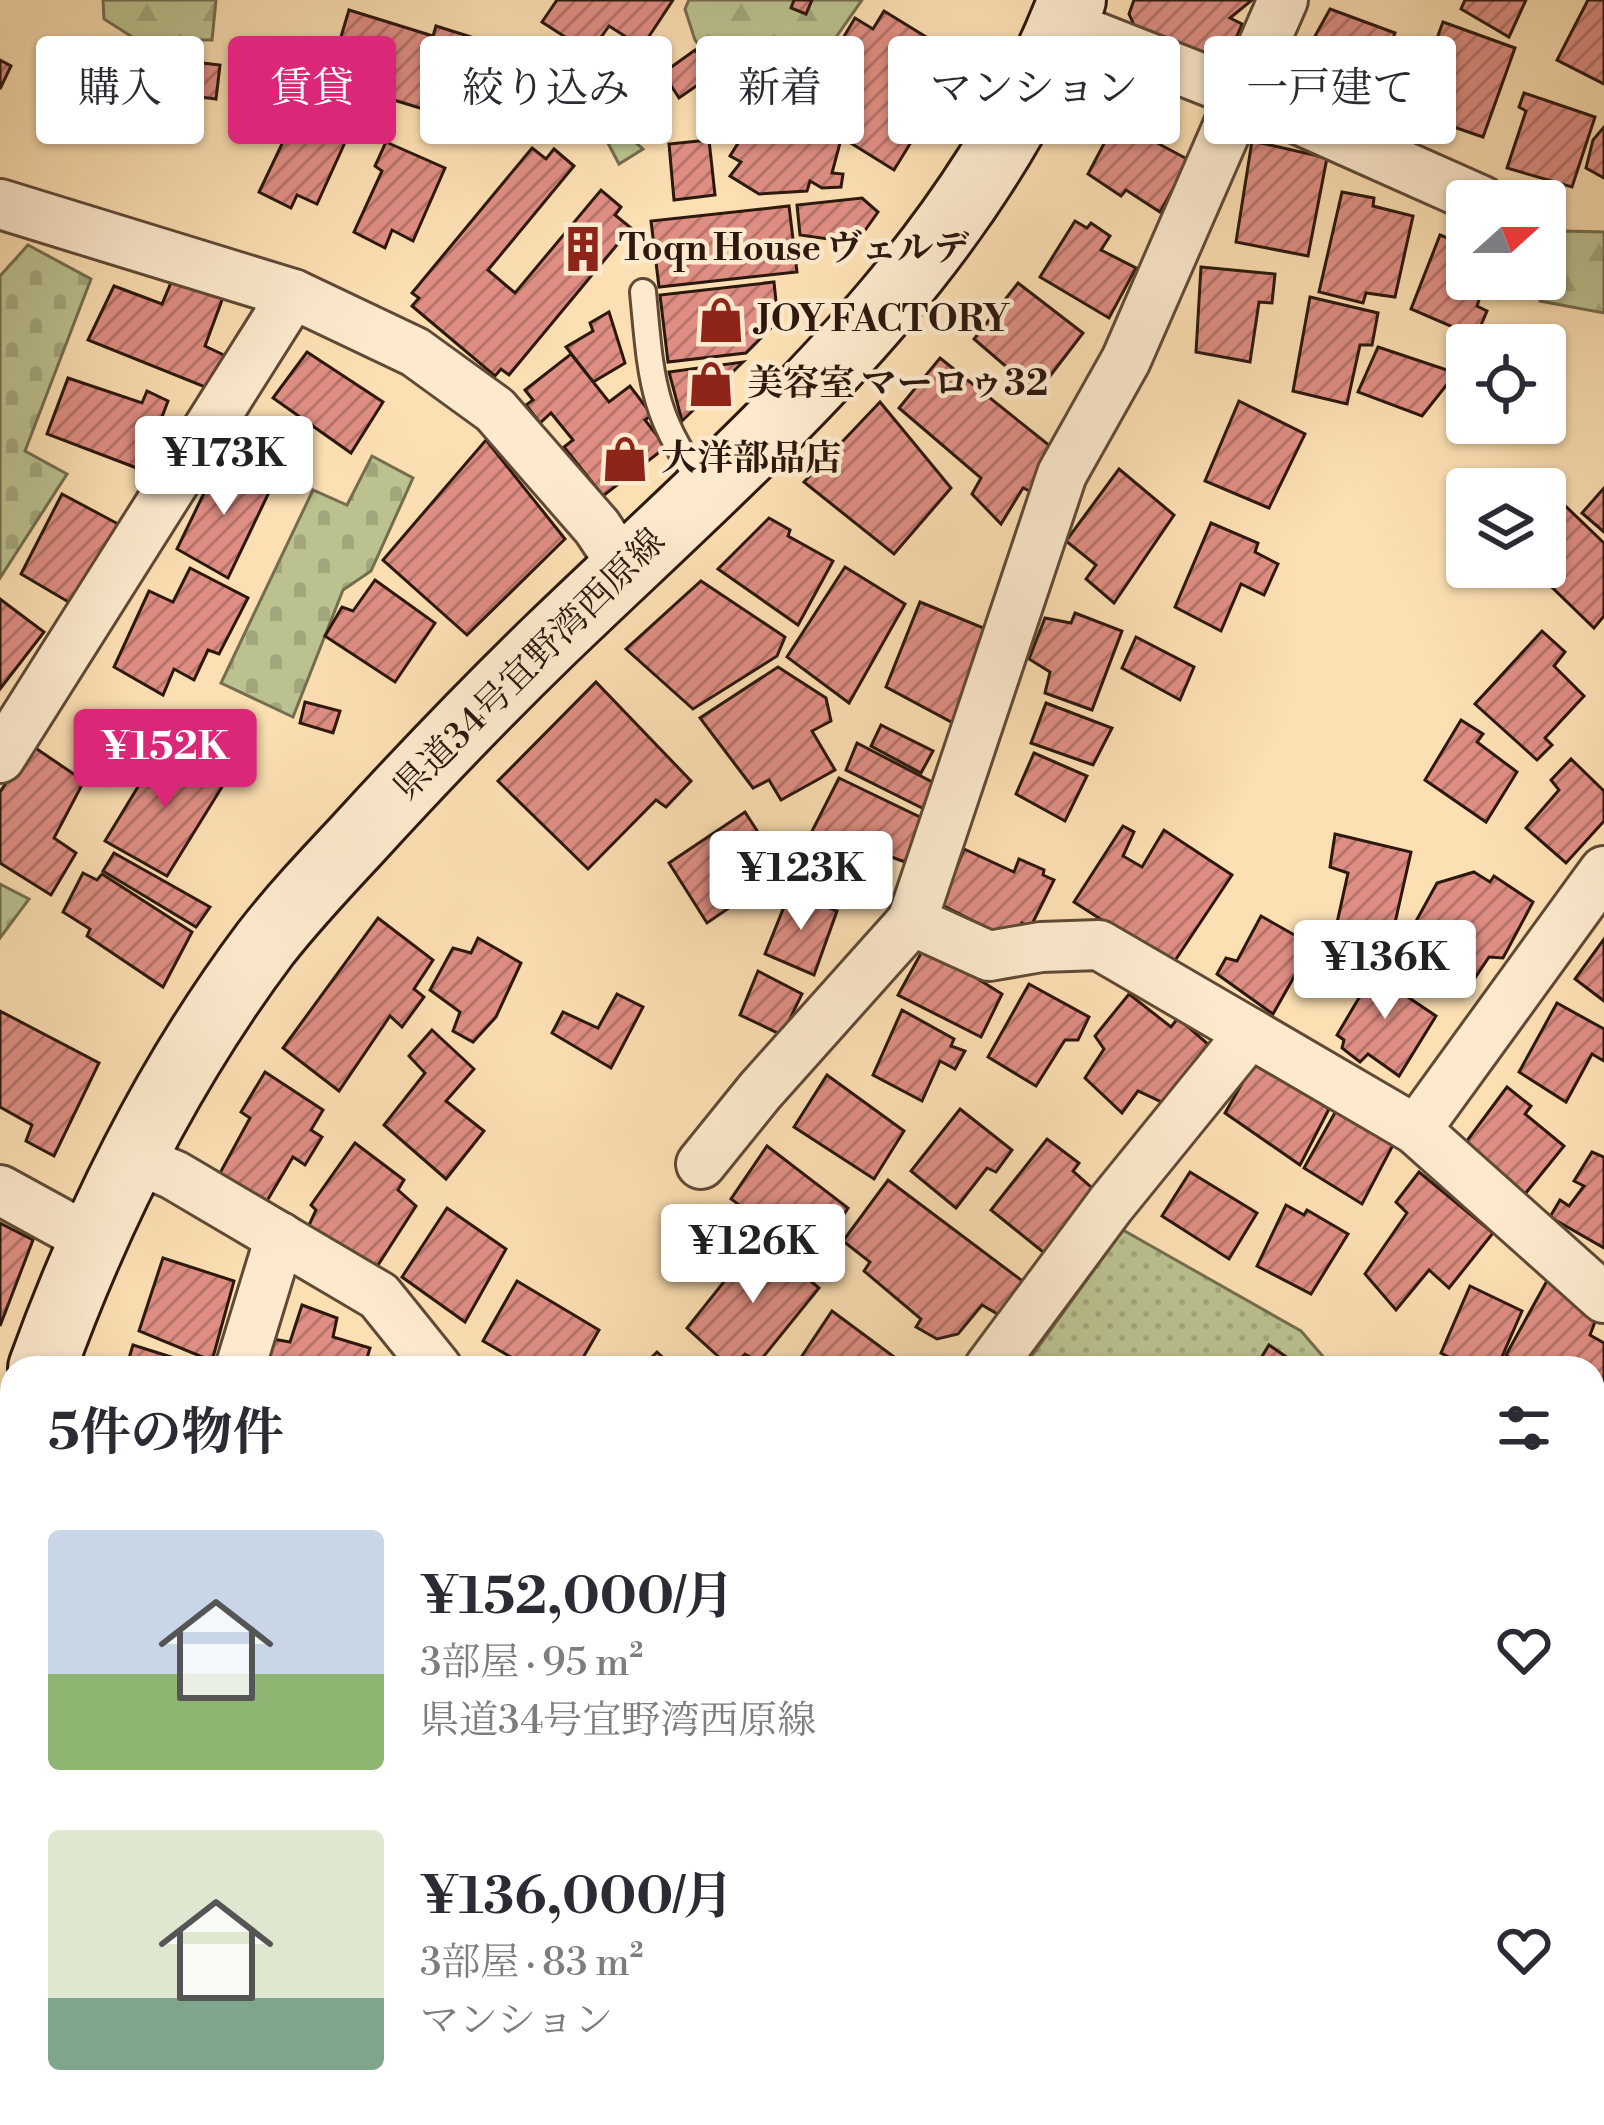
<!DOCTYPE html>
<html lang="ja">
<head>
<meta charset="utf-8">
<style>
  :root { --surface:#fff; --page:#f7f7f7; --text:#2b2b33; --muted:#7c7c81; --accent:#db2777 }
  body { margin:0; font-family:"Libre Bodoni","Noto Serif JP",serif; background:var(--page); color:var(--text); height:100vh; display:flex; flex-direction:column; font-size:45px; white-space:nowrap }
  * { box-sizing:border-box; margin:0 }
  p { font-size:39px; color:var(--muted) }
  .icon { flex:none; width:66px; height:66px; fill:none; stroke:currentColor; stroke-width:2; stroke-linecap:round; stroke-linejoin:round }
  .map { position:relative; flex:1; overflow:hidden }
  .sheet { position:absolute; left:0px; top:1356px; width:1605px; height:771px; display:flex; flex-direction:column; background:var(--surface); border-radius:36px 36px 0 0; box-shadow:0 3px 9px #0004 }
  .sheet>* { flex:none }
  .banner { position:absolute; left:36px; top:36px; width:1533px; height:108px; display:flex; gap:24px }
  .needle { width:78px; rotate:69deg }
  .tools { position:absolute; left:1446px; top:180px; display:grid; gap:24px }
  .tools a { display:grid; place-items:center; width:120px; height:120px; border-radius:12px; background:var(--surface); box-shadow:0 3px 9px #0004; font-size:60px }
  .price { position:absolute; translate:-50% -102px; padding:0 27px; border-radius:12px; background:#fff; color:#222; font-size:39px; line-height:78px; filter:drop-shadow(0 3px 6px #0008) }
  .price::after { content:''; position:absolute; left:50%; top:72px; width:36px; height:27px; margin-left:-18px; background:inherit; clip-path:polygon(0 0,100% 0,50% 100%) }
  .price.current { background:var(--accent); color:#fff }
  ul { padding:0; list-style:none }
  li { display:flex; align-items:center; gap:36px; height:300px; padding:0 48px }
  li span { display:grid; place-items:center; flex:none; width:336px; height:240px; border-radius:12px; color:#555 }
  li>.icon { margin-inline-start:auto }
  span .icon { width:144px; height:144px; fill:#fffc; stroke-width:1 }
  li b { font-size:51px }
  h2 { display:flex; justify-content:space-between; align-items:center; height:144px; padding:0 48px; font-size:51px }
  .chip { padding:0 42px; border-radius:12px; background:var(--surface); box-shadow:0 3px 9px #0004; font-size:42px; line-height:108px }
  .chip.current { background:var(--accent); color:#fff }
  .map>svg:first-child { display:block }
  .grass { fill:url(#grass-tufts); stroke:#746d4e; stroke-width:3 }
  .forest { fill:url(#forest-firs); stroke:#746d4e; stroke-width:3 }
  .cemetery { fill:url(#cemetery-stones); stroke:#746d4e; stroke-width:3 }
  .park { fill:url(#park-dots); stroke:#746d4e; stroke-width:3 }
  .building { fill:url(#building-hatch); stroke:#2c180d; stroke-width:3 }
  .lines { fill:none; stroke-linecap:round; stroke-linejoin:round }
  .lane-casing { stroke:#604a36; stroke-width:30 }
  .street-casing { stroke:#604a36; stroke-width:54 }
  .secondary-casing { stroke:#2c180d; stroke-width:72 }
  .lane { stroke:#fdeace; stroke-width:24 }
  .street { stroke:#fdeace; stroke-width:48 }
  .secondary { stroke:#fdeace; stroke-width:66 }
  .labels { text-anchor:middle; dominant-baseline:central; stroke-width:9; stroke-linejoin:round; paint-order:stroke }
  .poi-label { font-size:36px; font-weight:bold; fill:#2c180d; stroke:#fdeace; text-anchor:start }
  .street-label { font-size:36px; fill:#2c180d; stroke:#fdeace }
</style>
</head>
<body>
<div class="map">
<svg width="1604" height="2125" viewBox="0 0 1604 2125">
  <defs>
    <pattern id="grass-tufts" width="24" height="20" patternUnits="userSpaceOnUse" patternTransform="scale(3)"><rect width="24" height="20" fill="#bbc290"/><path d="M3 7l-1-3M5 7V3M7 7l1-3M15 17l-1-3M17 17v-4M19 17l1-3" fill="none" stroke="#a1a67b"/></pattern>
    <pattern id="forest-firs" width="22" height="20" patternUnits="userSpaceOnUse" patternTransform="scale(3)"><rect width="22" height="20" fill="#bbc290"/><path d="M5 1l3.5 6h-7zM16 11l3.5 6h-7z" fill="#a1a67b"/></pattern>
    <pattern id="cemetery-stones" width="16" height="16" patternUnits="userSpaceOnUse" patternTransform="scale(3)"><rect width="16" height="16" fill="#bbc290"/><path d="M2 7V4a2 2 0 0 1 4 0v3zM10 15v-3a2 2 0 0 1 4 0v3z" fill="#a1a67b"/></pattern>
    <pattern id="park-dots" width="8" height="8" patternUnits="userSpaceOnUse" patternTransform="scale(3)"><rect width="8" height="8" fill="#bbc290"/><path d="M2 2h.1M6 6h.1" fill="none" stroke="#a1a67b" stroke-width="1.8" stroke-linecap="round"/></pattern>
    <pattern id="building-hatch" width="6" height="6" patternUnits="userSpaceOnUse" patternTransform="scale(3)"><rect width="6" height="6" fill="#df8e84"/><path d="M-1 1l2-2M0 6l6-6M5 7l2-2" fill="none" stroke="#b5736a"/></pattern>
  </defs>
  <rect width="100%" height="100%" fill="#fcdfb3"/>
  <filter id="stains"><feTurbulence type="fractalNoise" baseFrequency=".00167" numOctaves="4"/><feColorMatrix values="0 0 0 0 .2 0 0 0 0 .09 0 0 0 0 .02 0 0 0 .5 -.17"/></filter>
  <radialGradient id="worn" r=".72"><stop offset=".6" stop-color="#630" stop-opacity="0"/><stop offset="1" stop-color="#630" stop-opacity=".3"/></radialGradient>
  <g class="grass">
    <path d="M583,96l60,53 -24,15z"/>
    <path d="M1593,1618l11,2v49l-7,10 7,5v441h-156l-9,-10h154z"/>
  </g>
  <g class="forest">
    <path d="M103,0h113l-4,40h-75l-33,-21z"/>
    <path d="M689,0h173l-65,93 -31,-18h-45l-26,-35 -10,-31z"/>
    <path d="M1565,231l39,1v81l-64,-12z"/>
    <path d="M1290,2115h102l12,10h-107z"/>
  </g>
  <g class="cemetery">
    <path d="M28,245l63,34 -66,172 42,23 -67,104v-302z"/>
    <path d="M372,456l41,22 -42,93 -28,19 -50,127 -72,-34 92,-193 34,15z"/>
    <path d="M0,884l29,15 -29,39z"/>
  </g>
  <path class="park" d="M1123,1230l178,101 32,37h-310z"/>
  <g class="building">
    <path d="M557,0h116l-31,47 -33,-21 -19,27 -48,-31z"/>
    <path d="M794,0h18l-6,14 -15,-6z"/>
    <path d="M1134,0h118l-22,18 12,6 -21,50 -81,-36 -11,-24z"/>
    <path d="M1465,0h61l-17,37 -48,-28z"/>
    <path d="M1588,0h16v84l-47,-24z"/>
    <path d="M1330,9l65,24 -31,80 -53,-22 10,-23 -3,-3 4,-10 -5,-3 5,-11 -7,-5z"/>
    <path d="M349,10l84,26 3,-10 51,16 -20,68 -21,-6 -3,11 -115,-35z"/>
    <path d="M884,11l78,48 -68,111 -69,-43 6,-9 -23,-14 6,-10 -7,-5 12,-21 25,14 9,-17 -19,-12 21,-35 18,11z"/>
    <path d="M1443,22l72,26 -32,89 -73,-25z"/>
    <path d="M695,50l17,25 -33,23 -16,-25z"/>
    <path d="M0,60l11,6 -11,23z"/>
    <path d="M194,62l26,3 -4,34 -24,-3z"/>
    <path d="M1524,93l71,24 -23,70 -65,-19 19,-57 -7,-4z"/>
    <path d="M766,99l74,44 -8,30 11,1 -2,13 -19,1 -12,-7 -3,10 -48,3 -29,-18 11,-14 -11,-6z"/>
    <path d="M302,102l50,25 -35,77 -20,-9 -6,13 -32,-16z"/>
    <path d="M1116,121l73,39 -29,52 -34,-22 -5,6 -33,-22z"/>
    <path d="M1604,127v51l-18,-10 7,-28z"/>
    <path d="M709,140l6,55 -41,5 -5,-56z"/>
    <path d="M1252,141l75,17 -19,98 -72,-14z"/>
    <path d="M386,142l59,26 -32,73 -21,-11 -7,18 -31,-16 28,-61 -7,-5z"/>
    <path d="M532,148l14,11 8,-10 20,17 -86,104 27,23 86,-103 20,17 -6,8 16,13 -122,147 -8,-6 -6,7 -83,-70 7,-8 -7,-5z"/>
    <path d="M1342,192l32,6 -1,8 40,10 -18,81 -29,-4 -3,10 -44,-11z"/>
    <path d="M862,198l16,14 -22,31 -56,-8 -3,-30z"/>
    <path d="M789,206l8,66 -138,15 -8,-66z"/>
    <path d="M1075,221l12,7 4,-5 19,13 -9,14 35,18 -27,50 -69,-41z"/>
    <path d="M1440,235l27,11v33h19l-9,27 10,5 -11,26 -65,-28z"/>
    <path d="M1201,267l74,7 -3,29 -13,-1 -9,60 -54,-10z"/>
    <path d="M175,273l50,19 -20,54 23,11 -23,30 -117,-47 26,-54 48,18z"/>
    <path d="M774,282l4,39 -32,32 -78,9 -8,-67z"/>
    <path d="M1018,283l65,50 -46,60 -63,-54z"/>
    <path d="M1310,297l68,16 -6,32h-12l-13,59 -54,-13z"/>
    <path d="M609,312l16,51 -32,19 -27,-35 27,-16 -3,-8z"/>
    <path d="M1378,347l78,26 -34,43 -64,-24z"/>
    <path d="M307,352l76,50 -32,51 -78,-55z"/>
    <path d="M571,354l38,48 21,-16 22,29 -7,5 21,27 -63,49 -39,-49 9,-7 -22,-27 -11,10 -14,-18 7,-5 -8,-10z"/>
    <path d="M940,358l115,92 -19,44 -13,-6 -22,36 -29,-30 9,-16 -82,-70z"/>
    <path d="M743,362l-61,59 -13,-49z"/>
    <path d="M68,378l74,25 5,-12 21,10 -26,69 -95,-36z"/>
    <path d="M1239,401l66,33 -36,74 -64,-27z"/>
    <path d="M880,402l71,86 -57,66 -90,-72z"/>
    <path d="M486,440l79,99 -98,96 -84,-75z"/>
    <path d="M220,460l52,26 -44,92 -51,-29z"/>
    <path d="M1119,469l55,46 -60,88 -28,-24 10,-14 -30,-24z"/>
    <path d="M1604,488v44l-22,-19z"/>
    <path d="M62,494l58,31 -43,82 -56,-33z"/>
    <path d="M1556,497l48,46v73l-10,12 -63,-61h14v-58z"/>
    <path d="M769,518l21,12 -2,6 45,25 -35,64 -80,-56z"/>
    <path d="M1211,523l47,20 -3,9 23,12 -14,31 -23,-11 -20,47 -46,-24z"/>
    <path d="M845,567l60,37 -56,99 -62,-46z"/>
    <path d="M190,568l58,30 -29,56 -11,-4 -14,30 -20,-11 -11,26 -49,-28 35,-76 24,11z"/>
    <path d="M375,580l60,43 -40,59 -70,-46 17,-29 11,4z"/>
    <path d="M701,581l84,56 -8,19 -84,53 -67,-60z"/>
    <path d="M0,599l44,33 -44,57z"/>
    <path d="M920,602l71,29 -34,94 -71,-38z"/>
    <path d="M1075,613l47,18 -30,79 -47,-17 5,-21 -21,-13 16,-41 26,5z"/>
    <path d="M1542,631l23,21 -11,14 30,30 -39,42 7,7 -15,15 -62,-56z"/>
    <path d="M1136,637l58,30 -14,33 -58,-32z"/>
    <path d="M778,667l48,31 5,23 -19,10 23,39 -54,30 -12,-20 -16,8 -53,-70z"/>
    <path d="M596,682l95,99 -25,26 -10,-7 -68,69 -90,-88z"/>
    <path d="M305,702l35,9 -7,22 -33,-10z"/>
    <path d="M1046,703l66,25 -19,37 -62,-22z"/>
    <path d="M1461,720l22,14 -6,8 40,30 -31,50 -61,-42z"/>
    <path d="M881,725l52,26 -12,22 -50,-27z"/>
    <path d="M857,743l81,42 -10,26 -82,-41z"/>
    <path d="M164,744l61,38 -58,94 -62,-35z"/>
    <path d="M31,745l53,36 -30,57 22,15 -25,42 -51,-32v-71z"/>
    <path d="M1034,753l53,23 -22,45 -49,-27z"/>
    <path d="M1571,759l33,32v30l-38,42 -40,-35 33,-38 -8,-10z"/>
    <path d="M839,778l85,41 -19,43 -43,-16 -10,16 -44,-23z"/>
    <path d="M745,812l38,59 -76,52 -38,-60z"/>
    <path d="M1123,826l11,6 -11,24 19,11 22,-37 68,45 -60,90 -98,-63z"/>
    <path d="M1335,834l76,18 -19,84 -55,-13 11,-50 -18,-6z"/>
    <path d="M964,849l50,23 5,-13 25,11 -1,5 11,5 -24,48 -8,-5 -9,18 -71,-36z"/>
    <path d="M114,853l96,54 -14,20 -93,-56z"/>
    <path d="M1474,872l16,10 4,-6 39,26 -30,56 -14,-1 -20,30 -47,-33 10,-19 -17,-12 22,-40z"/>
    <path d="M83,873l14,7 5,-6 90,58 -29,55 -76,-51 3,-7 -27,-17z"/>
    <path d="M790,892l47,19 -23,64 -49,-21z"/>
    <path d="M1261,916l51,29 -39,69 -56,-40 9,-16 11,3z"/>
    <path d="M378,918l55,42 -19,29 10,8 -22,30 -12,-11 -51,75 -56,-43z"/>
    <path d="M478,938l43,25 -25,54 -23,25 -20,-11 7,-19 -30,-22 23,-42 18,5z"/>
    <path d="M1604,939v62l-29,-22z"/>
    <path d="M925,946l77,48 -21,43 -83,-42z"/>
    <path d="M1382,959l20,14 -9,14 43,29 -37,60 -31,-22 -8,8 -18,-14 2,-8 -7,-5z"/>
    <path d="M758,971l44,23 -20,41 -42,-20z"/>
    <path d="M1029,984l60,33 -11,23h-13l-29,46 -48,-29z"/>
    <path d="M617,994l26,13 -32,61 -59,-35 11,-21 35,16z"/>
    <path d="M1129,994l42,33 7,-9 31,27 -41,60 -30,-14 -16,22 -37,-35 19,-29 -9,-13z"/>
    <path d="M1557,1003l47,26v32l-12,-7 -26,48 -47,-30z"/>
    <path d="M902,1010l52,29 -3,7 14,5 -10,18 -15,-8 -18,40 -49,-26z"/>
    <path d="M0,1011l99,52 -45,93 -28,-15 6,-16 -32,-18z"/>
    <path d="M432,1030l42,39 -28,32 38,30 -38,48 -62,-54 41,-52 -16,-17z"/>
    <path d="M1255,1061l74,48 -29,56 -75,-52z"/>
    <path d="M265,1072l58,38 -12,20 11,7 -17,28 -12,-8 -35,59 -44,-32 36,-66 -9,-6z"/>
    <path d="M827,1075l77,56 -30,48 -80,-52z"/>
    <path d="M1507,1087l24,19 -6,8 39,32 -39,48 -59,-52z"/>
    <path d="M960,1109l52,41 -16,22 -9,-4 -31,40 -45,-37z"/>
    <path d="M1337,1109l56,36 -31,59 -58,-36z"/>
    <path d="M1047,1139l32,24 -6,8 27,24 -47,65 -62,-50z"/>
    <path d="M355,1143l49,37 -6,10 18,16 -45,70 -68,-38 13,-28 -5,-5z"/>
    <path d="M767,1146l81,62 -33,52 -84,-61z"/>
    <path d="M1592,1152l12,5v91l-54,-31 10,-17 9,6 15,-20 -10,-5z"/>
    <path d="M1190,1172l67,41 -28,46 -67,-43z"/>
    <path d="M1419,1172l74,61 -44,55 -20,-18 -33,40 -31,-36 42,-61 -11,-11z"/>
    <path d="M888,1180l141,106 -23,33 -24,-14 -24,29 -21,5 -21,-12 5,-8 -57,-48 6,-9 -27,-21z"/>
    <path d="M1286,1205l18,10 3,-5 41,24 -37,60 -54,-28z"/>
    <path d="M447,1208l59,41 -41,73 -63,-45z"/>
    <path d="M0,1223l33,17 -33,86z"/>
    <path d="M759,1238l60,50 -60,74 -14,-8 -14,14 -44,-40z"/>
    <path d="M163,1258l71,23 -22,80 -73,-30z"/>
    <path d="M1548,1279l50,35 -8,21 14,8v42l-11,20v-37h-71l-16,-13z"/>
    <path d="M517,1281l82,49 -22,38h-47l-47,-27z"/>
    <path d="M1470,1286l52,25 -25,57h-27l-29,-15z"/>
    <path d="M302,1305l35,13 -4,19 37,11 -6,20h-106l9,-30 23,4z"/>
    <path d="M832,1311l77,57h-115z"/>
    <path d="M133,1345l51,16 -2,7h-56z"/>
    <path d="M1269,1345l26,18 -3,5h-37z"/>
    <path d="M657,1352l17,16h-33z"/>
    <path d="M1,1760l11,3v51l-12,-4z"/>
    <path d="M2,1981l10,3v99l-12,42z"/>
    <path d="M136,2115h84l-5,10h-84z"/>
    <path d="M792,2115h92l4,10h-91z"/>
    <path d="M898,2115h57l4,10h-57z"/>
    <path d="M1015,2115h27l-13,10h-7z"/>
    <path d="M1166,2115h80l7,10h-81z"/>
    <path d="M715,2116l4,9h-35z"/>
    <path d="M782,2116l5,9h-44l-1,-1 11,-7 3,7z"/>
  </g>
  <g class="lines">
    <defs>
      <path id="lane" d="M643,292c8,84 8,127 64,197"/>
      <g id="street">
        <path d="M1063,24l181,71 238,106"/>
        <path d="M0,204l293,90 122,58 80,58 102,117 28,42"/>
        <path d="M0,758l293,-464"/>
        <path d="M1250,1033l-151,-88 -58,2 -52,9 -77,-35 150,-447 64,-114 157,-360"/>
        <path d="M1416,1130l188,-259"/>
        <path d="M134,1158l40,17 205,121 58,72"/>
        <path d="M701,1164l59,-73 152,-170"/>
        <path d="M0,1190l93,51"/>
        <path d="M240,1368l40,-131"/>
        <path d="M989,1368l122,-164 139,-171 166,97 188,168"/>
        <path d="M0,1595l12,6"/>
        <path d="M79,2125l5,-10"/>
        <path d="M597,2125l47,-10"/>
      </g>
      <g id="secondary">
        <path d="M42,1368c54,-149 127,-296 223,-424 28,-36 59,-69 90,-102 63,-69 128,-137 195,-202 199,-192 421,-374 522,-640"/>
        <path d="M0,1501l12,-42"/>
        <path d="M0,1910l12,7"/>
        <path d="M393,2115l19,10"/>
      </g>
    </defs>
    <use href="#lane" class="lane-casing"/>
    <use href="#street" class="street-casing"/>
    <use href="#secondary" class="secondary-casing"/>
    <use href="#lane" class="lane"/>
    <use href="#street" class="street"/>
    <use href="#secondary" class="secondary"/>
  </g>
  <defs>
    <symbol id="building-bare" viewBox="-9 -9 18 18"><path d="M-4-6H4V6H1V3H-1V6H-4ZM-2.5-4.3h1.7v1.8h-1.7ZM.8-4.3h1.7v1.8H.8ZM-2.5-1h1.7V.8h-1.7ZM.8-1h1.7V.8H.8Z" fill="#8f2418" stroke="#fdeace" stroke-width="2.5" paint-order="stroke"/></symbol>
    <symbol id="shop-bare" viewBox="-9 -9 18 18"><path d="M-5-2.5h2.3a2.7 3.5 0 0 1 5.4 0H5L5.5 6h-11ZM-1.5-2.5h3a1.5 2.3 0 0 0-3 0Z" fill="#8f2418" stroke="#fdeace" stroke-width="2.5" paint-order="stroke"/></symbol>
  </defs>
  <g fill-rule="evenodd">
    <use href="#building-bare" x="550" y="216" width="66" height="66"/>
    <use href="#shop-bare" x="688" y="287" width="66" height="66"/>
    <use href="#shop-bare" x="678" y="351" width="66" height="66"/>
    <use href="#shop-bare" x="592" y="426" width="66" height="66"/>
  </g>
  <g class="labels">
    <g class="poi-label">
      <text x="619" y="249">Toqn House ヴェルデ</text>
      <text x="757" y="320">JOY FACTORY</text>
      <text x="747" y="384">美容室 マーロゥ32</text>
      <text x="661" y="459">大洋部品店</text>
    </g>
    <g class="street-label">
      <text transform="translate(530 665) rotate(-45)">県道34号宜野湾西原線</text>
    </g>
  </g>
  <rect width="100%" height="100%" filter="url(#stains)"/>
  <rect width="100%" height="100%" fill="url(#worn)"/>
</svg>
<div class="tools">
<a><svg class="needle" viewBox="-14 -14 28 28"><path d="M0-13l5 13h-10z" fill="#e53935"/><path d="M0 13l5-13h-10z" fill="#7c7c81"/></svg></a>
<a><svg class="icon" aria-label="locate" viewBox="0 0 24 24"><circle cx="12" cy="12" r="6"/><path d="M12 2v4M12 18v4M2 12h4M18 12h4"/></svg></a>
<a><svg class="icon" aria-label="layers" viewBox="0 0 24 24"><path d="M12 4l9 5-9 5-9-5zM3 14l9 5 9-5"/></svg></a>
</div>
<b class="price" style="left:224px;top:518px">¥173K</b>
<b class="price current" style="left:165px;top:811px">¥152K</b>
<b class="price" style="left:801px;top:933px">¥123K</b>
<b class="price" style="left:1385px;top:1022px">¥136K</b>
<b class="price" style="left:753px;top:1306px">¥126K</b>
<div class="banner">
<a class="chip">購入</a>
<a class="chip current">賃貸</a>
<a class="chip">絞り込み</a>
<a class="chip">新着</a>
<a class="chip">マンション</a>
<a class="chip">一戸建て</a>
</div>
<section class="sheet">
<h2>5件の物件<svg class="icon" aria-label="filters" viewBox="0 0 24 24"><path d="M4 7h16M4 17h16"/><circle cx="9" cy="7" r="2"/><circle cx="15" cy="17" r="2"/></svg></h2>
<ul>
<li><span style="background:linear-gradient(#c9d6e8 60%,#8fb573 0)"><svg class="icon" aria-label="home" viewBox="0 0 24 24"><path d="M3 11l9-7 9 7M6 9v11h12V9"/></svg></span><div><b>¥152,000/月</b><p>3部屋 · 95 m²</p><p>県道34号宜野湾西原線</p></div><svg class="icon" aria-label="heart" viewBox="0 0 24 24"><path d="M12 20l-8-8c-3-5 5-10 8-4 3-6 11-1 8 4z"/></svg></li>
<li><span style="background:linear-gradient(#dfe7d0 70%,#7fa58c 0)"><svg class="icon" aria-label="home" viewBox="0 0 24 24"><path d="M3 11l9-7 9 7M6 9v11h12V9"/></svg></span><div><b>¥136,000/月</b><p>3部屋 · 83 m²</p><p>マンション</p></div><svg class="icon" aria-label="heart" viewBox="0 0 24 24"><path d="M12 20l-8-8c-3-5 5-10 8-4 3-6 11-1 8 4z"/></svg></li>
</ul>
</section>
</div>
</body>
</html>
